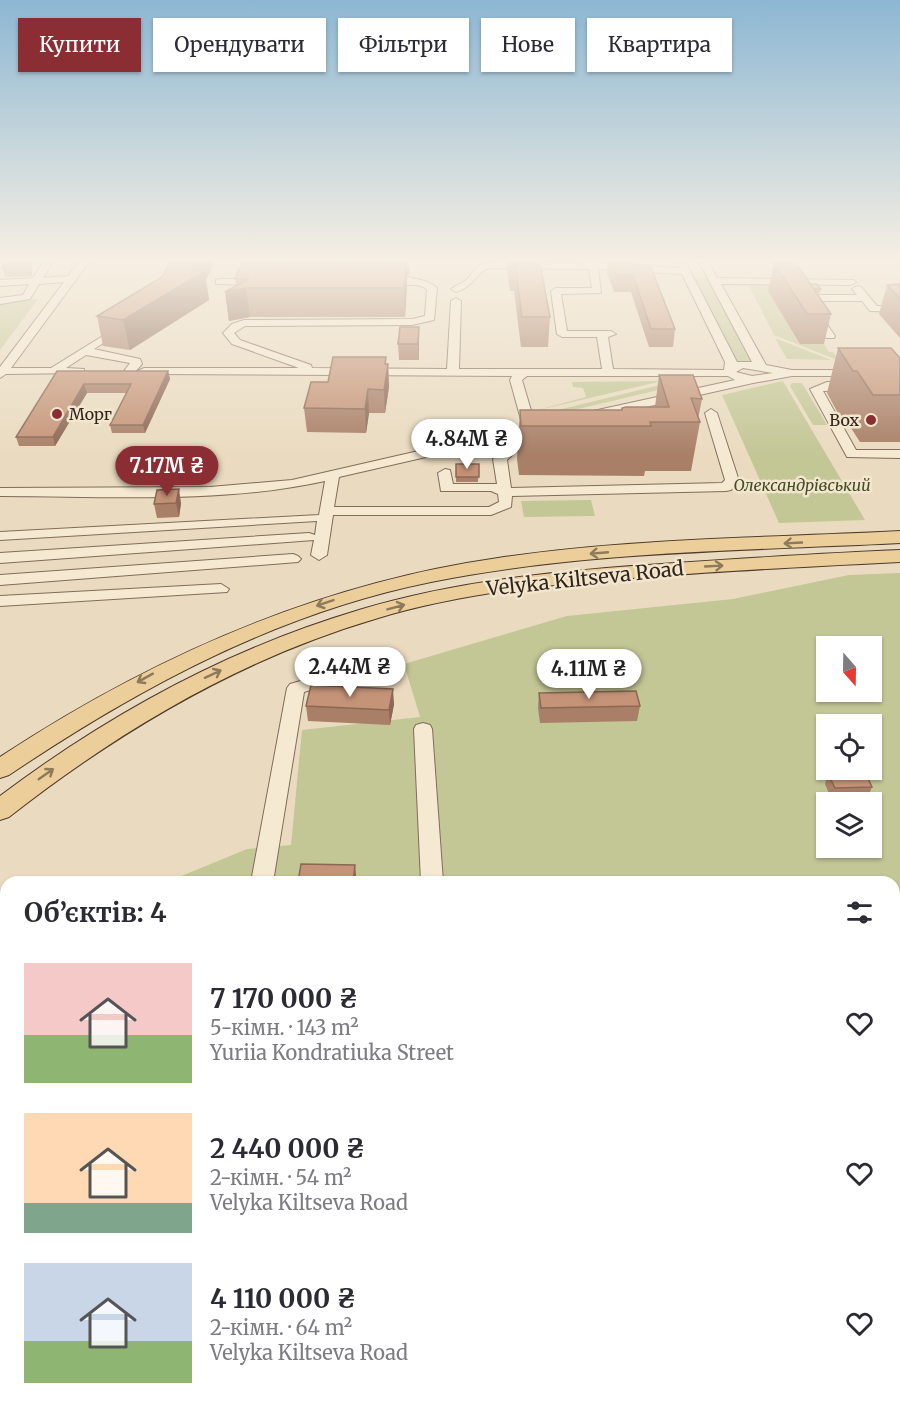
<!DOCTYPE html>
<html lang="uk">
<head>
<meta charset="utf-8">
<style>
  :root { --surface:#fff; --page:#f2f2f3; --text:#2b2b33; --muted:#7c7c81; --accent:#8b2e33 }
  body { margin:0; font-family:Merriweather,serif; background:var(--page); color:var(--text); height:100vh; display:flex; flex-direction:column; font-size:22px; white-space:nowrap }
  * { box-sizing:border-box; margin:0 }
  p { font-size:20px; color:var(--muted) }
  .icon { flex:none; width:33px; height:33px; fill:none; stroke:currentColor; stroke-width:2; stroke-linecap:round; stroke-linejoin:round }
  .map { position:relative; flex:1; overflow:hidden }
  .panel { position:absolute; left:0px; top:876px; width:900px; height:534px; display:flex; flex-direction:column; background:var(--surface); border-radius:18px 18px 0 0; box-shadow:0 2px 4px #0004 }
  .panel>* { flex:none }
  .banner { position:absolute; left:18px; top:18px; width:864px; height:54px; display:flex; gap:12px }
  .needle { width:39px; rotate:160deg }
  .fabs { position:absolute; left:816px; top:636px; display:grid; gap:12px }
  .fabs a { display:grid; place-items:center; width:66px; height:66px; border-radius:0px; background:var(--surface); box-shadow:0 2px 4px #0004; font-size:30px }
  .price { position:absolute; translate:-50% -51px; padding:0 14px; border-radius:21px; background:#fff; color:#222; font-size:20px; line-height:39px; filter:drop-shadow(0 2px 3px #0008) }
  .price::after { content:''; position:absolute; left:50%; top:36px; width:18px; height:14px; margin-left:-9px; background:inherit; clip-path:polygon(0 0,100% 0,50% 100%) }
  .price.selected { background:var(--accent); color:#fff }
  ul { padding:0; list-style:none }
  li { display:flex; align-items:center; gap:18px; height:150px; padding:0 24px }
  li span { display:grid; place-items:center; flex:none; width:168px; height:120px; border-radius:0px; color:#555 }
  li>.icon { margin-inline-start:auto }
  span .icon { width:72px; height:72px; fill:#fffc; stroke-width:1 }
  li b { font-size:26px }
  h2 { display:flex; justify-content:space-between; align-items:center; height:72px; padding:0 24px; font-size:26px }
  .pill { padding:0 21px; border-radius:0px; background:var(--surface); box-shadow:0 2px 4px #0004; font-size:21px; line-height:54px }
  .pill.selected { background:var(--accent); color:#fff }
  .map>svg:first-child { display:block }
  .green { fill:#c3c695; fill-rule:evenodd }
  .lines { fill:none; stroke-linecap:round; stroke-linejoin:round }
  .minor-casing { stroke:#816c59; stroke-width:2 }
  .major-casing { stroke:#4f3b2d; stroke-width:2 }
  .minor { fill:#f5e9d2; fill-rule:evenodd }
  .major { fill:#ebce99; fill-rule:evenodd }
  .wall { fill:#a97f67 }
  .shaded-wall { fill:#8a6854 }
  .building { fill:#c59478; stroke:#8a6854; stroke-width:1.5 }
  .oneway { stroke:#8e7a5a }
  .poi-dot { fill:#8b2e33; stroke:#f2e6ce; stroke-width:2 }
  .labels { text-anchor:middle; dominant-baseline:central; stroke-width:5; stroke-linejoin:round; paint-order:stroke }
  .far-poi-label { font-size:16px; fill:#32261c; stroke:#f2e6ce; text-anchor:start }
  .far-park-label { font-size:16px; font-style:italic; fill:#444c25; stroke:#f2e6ce }
  .street-label { font-size:20px; fill:#32261c; stroke:#f2e6ce }
</style>
</head>
<body>
<div class="map">
<svg width="900" height="1410" viewBox="0 0 900 1410">
  <rect width="100%" height="100%" fill="#eadbc0"/>
  <g class="green">
    <path d="M691,278h17l42,83h-17z"/>
    <path d="M747,282h43l10,62h24l5,8h4l7,9 -66,-26z"/>
    <path d="M38,299l-38,51v-47z"/>
    <path d="M775,338l56,22 -44,-1z"/>
    <path d="M662,381l-128,30 52,-14 -3,-9 -10,-1 -1,-5z"/>
    <path d="M783,381l4,7 78,132 -86,3 -57,-128z"/>
    <path d="M672,382l3,4 -118,28h-15z"/>
    <path d="M792,383h10l25,42h-14l-23,-39z"/>
    <path d="M591,500l4,16 -71,1 -3,-16z"/>
    <path d="M900,573v837h-900v-423l6,-6v423h888v-522h-727l80,-33 44,-4 11,-115 118,-13 -16,-53 163,-48 166,-17 116,-24zM826,646h46v46h-46zM826,724h46v46h-46zM826,802h46v46h-46z"/>
  </g>
  <g class="lines">
    <defs>
      <g id="minor">
        <path d="M29,258h31l-7,3 -10,17 25,-2 14,-18h10l-81,110h40l71,-44 4,1v4l-32,20 46,10 2,5 -8,9 -4,1 -6,-3 6,-8 -44,-8 -20,13 18,1v4l-78,1 -6,4v-11l64,-85 -25,2 -9,15 -30,5v-6l23,-3 6,-11 -29,2v-6l33,-2 10,-16 -43,5v-6z"/>
        <path d="M587,258h10l1,5 82,5 -4,-7 8,-2 53,103h15l-55,-104h10l10,20 137,2 2,2 -5,3 -130,-1 45,81 26,5h108v6h-108l-39,7 -165,37 -6,-4 2,-3 151,-33 -7,-4h-201l-5,4 13,44h9l2,3 -2,3 -205,47 -5,30h155l10,-5 -1,-8 -7,-3h-50l-3,-18 7,-4 5,1 3,14h44l-4,-25 13,-9 7,4 -6,6 4,28 211,-5 3,-3 -20,-67 6,-4 6,4 22,68 -8,9 -5,1 -214,5 -1,11 -20,8h-158l-6,40 -8,5 -8,-5 3,-15 -314,23v-10l309,-20 6,2 2,-14 -317,19v-8l319,-17 6,-34c-103,23 -220,15 -325,15v-8l210,-1 82,-7 231,-53 -13,-47 2,-4 -368,-2 -6,-3 6,-3h155l-67,-24 -9,-11 9,-9 12,-4 168,-1 13,-3 2,-27c-15,-10 -37,2 -50,-7 12,-9 49,-5 60,6l-3,32 -22,5 -167,1 -11,7 6,7 71,25 1,3 135,1 4,-68 5,-3 5,3 -2,68h143l-5,-32h-35l-5,-3 -6,-43 5,-3h36l-3,-19 -100,-1c-11,2 -15,19 -33,24l-5,-3c4,-3 9,-5 14,-8 11,-10 8,-15 24,-19l99,1zM598,269l84,5 43,88 -1,8 -111,-1 -5,-32 8,-3 -5,-3h-44l-6,-37 40,-1zM743,368l30,5 -21,3 -16,-4z"/>
        <path d="M219,279h40l5,3 -5,3 -43,-1v-4z"/>
        <path d="M857,286l4,1 16,19h23v6l-30,-1 -8,-10h-51l24,35 -1,2h-8l-27,-40 5,-3h53l-5,-6z"/>
        <path d="M827,382h73v8l-77,1 33,59h44v8l-53,-1 -37,-68z"/>
        <path d="M293,554l5,2 3,3 -3,3 -298,23v-10z"/>
        <path d="M221,584l8,5 -2,3 -227,14v-10z"/>
        <path d="M372,660l6,2 3,4 -3,4 -74,22 -31,190h-22l36,-194 3,-4z"/>
        <path d="M423,723l7,2 2,4 11,153h-22l-7,-153 2,-4z"/>
        <rect x="894" y="948" width="6" height="20"/>
        <rect x="0" y="1249" width="6" height="28"/>
        <path d="M155,1404h32l-1,6h-32z"/>
        <rect x="824" y="1404" width="32" height="6"/>
      </g>
      <g id="major">
        <path d="M900,531v12c-157,8 -315,8 -469,39 -154,31 -293,106 -422,193l-9,3v-21c152,-100 317,-173 498,-199 133,-20 268,-20 402,-27z"/>
        <path d="M900,550v12c-81,4 -162,8 -242,14 -95,7 -191,15 -283,43 -135,40 -255,111 -366,198l-9,3v-24c109,-82 228,-147 359,-186 103,-31 210,-40 316,-47 75,-5 150,-10 225,-13z"/>
      </g>
    </defs>
    <use href="#minor" class="minor-casing"/>
    <use href="#major" class="major-casing"/>
    <use href="#minor" class="minor"/>
    <use href="#major" class="major"/>
  </g>
  <g class="wall">
    <path d="M0,258h30l2,8v10l-27,1z"/>
    <path d="M172,258h44l-10,22 3,20 -79,50 -27,-4 -6,-30 65,-39z"/>
    <path d="M501,258h33v1h-2l1,5 17,53 -2,30h-27l-7,-56h-4l-3,-21 1,-11h-7z"/>
    <path d="M603,258h27l3,7 42,64 -2,18h-24l-18,-55h-17l-7,-20 1,-11h-4z"/>
    <path d="M406,260v6h3v4l-1,7h-1l-2,40h-155l-21,4 -4,-29 11,-6 -1,-7 60,-17z"/>
    <path d="M774,263l36,21 11,5 -1,4h-4l15,21 -7,30h-24l-32,-53z"/>
    <path d="M900,284v54l-21,-24 8,-29z"/>
    <path d="M419,342v18h-20l-1,-16z"/>
    <path d="M838,348l62,10v84h-40l-16,-25h-4l-13,-24z"/>
    <path d="M386,364h2l1,23 -4,26h-16l-3,20 -59,-1 -3,-24 24,-26z"/>
    <path d="M57,371h111l2,8 -25,54h-33l-2,-8 17,-32h-40l-32,53h-36l-3,-9z"/>
    <path d="M659,375l43,24 -4,20 2,3 -9,49h-46l-1,5 -125,-1 -2,-16 3,-49h101l1,-2 33,-1z"/>
    <path d="M456,464h23l-1,18h-22z"/>
    <path d="M181,503l-2,14 -22,1 -3,-14z"/>
    <path d="M539,693l101,13 -3,15 -97,2 -2,-15z"/>
    <path d="M394,704l-4,21 -82,-4 -2,-15z"/>
    <path d="M828,774l44,13 -4,10 -37,1 -6,-14z"/>
    <path d="M0,1274h6v67l-6,1z"/>
    <path d="M857,1404h37l6,6h-39z"/>
  </g>
  <g class="shaded-wall">
    <path d="M27,258h3l2,8v10z"/>
    <path d="M198,258h18l-10,22 3,20 -79,50 -7,-30 69,-49z"/>
    <path d="M406,260l1,27 -2,30 -1,-29z"/>
    <path d="M246,288l4,29 -21,4 -4,-29z"/>
    <path d="M419,327v33l-1,-16z"/>
    <path d="M386,357v17l2,-10 1,23 -4,26 -1,-23z"/>
    <path d="M168,371l2,8 -25,54 -2,-8z"/>
    <path d="M84,384l3,9 -32,53 -2,-9z"/>
    <path d="M368,389l1,24 -3,20 -1,-24z"/>
    <path d="M179,489l2,14 -2,14 -3,-14z"/>
    <path d="M393,689l1,15 -4,21 -1,-15z"/>
    <path d="M355,865l1,10 -1,7h-2z"/>
  </g>
  <g class="building">
    <path d="M172,258h26l-6,13h13l-82,49 -26,-4 65,-39z"/>
    <path d="M510,258h22l1,6h7l10,53h-28l-7,-54h-4z"/>
    <path d="M610,258h20l3,7h17l25,64h-24l-18,-54h-17z"/>
    <path d="M266,260h29l-1,2 112,-2 -2,28h-158l-21,4 24,-13h-14l7,-17h23z"/>
    <path d="M774,263h22l35,51h-24z"/>
    <path d="M406,266h3l-1,7h-1z"/>
    <path d="M810,284h7l4,5h-7z"/>
    <path d="M900,284v15l-13,-14z"/>
    <path d="M400,327h19l-1,17h-20z"/>
    <path d="M838,348h53l9,10v37h-27l-16,-24h-4z"/>
    <path d="M333,357h53l-1,7h3l-4,26 -16,-1 -3,20 -61,-1 7,-26h17z"/>
    <path d="M57,371h111l-25,54h-33l21,-41h-47l-31,53h-37z"/>
    <path d="M659,375h34l9,24 -11,-1 9,24h-50l1,4h-130l-1,-16h102v-2l4,-1h43z"/>
    <rect x="456" y="464" width="23" height="13"/>
    <path d="M179,489l-3,14 -22,1 3,-14z"/>
    <path d="M311,685l82,4 -4,21 -83,-4z"/>
    <path d="M636,691l4,15 -99,2 -2,-15z"/>
    <path d="M865,772l7,15 -37,1 -7,-14z"/>
    <path d="M301,864l54,1 -2,17h-55z"/>
    <rect x="0" y="1274" width="6" height="56"/>
    <path d="M900,1369v41h-19l-3,-6h16v-32z"/>
  </g>
  <defs><path id="oneway-shaft" d="M-6 0H5M1.5-3L5.5 0L1.5 3" fill="none" stroke-width="1.6" stroke-linecap="round" stroke-linejoin="round" transform="scale(1.5)"/></defs>
  <g class="oneway">
    <use href="#oneway-shaft" transform="translate(793 543) rotate(177)"/>
    <use href="#oneway-shaft" transform="translate(599 553) rotate(175)"/>
    <use href="#oneway-shaft" transform="translate(714 566) rotate(-3)"/>
    <use href="#oneway-shaft" transform="translate(325 603) rotate(161)"/>
    <use href="#oneway-shaft" transform="translate(396 607) rotate(-15)"/>
    <use href="#oneway-shaft" transform="translate(213 674) rotate(-25)"/>
    <use href="#oneway-shaft" transform="translate(145 678) rotate(151)"/>
    <use href="#oneway-shaft" transform="translate(46 774) rotate(-35)"/>
  </g>
  <linearGradient id="sky" x2="0" y2="1"><stop stop-color="#8cb7d3"/><stop offset="0.57" stop-color="#f6efe3"/><stop offset="1" stop-color="#f6efe3" stop-opacity="0"/></linearGradient>
  <rect width="900" height="455" fill="url(#sky)"/>
  <g class="poi-dot">
    <circle cx="57" cy="414" r="6"/>
    <circle cx="871" cy="420" r="6"/>
  </g>
  <g class="labels">
    <g class="far-poi-label">
      <text x="69" y="414">Морг</text>
      <text x="859" y="420" text-anchor="end">Box</text>
    </g>
    <g class="far-park-label">
      <text x="802" y="485">Олександрівський</text>
    </g>
    <g class="street-label">
      <text transform="translate(585 578) rotate(-6)">Velyka Kiltseva Road</text>
    </g>
  </g>
</svg>
<div class="fabs">
<a><svg class="needle" viewBox="-14 -14 28 28"><path d="M0-13l5 13h-10z" fill="#e53935"/><path d="M0 13l5-13h-10z" fill="#7c7c81"/></svg></a>
<a><svg class="icon" aria-label="locate" viewBox="0 0 24 24"><circle cx="12" cy="12" r="6"/><path d="M12 2v4M12 18v4M2 12h4M18 12h4"/></svg></a>
<a><svg class="icon" aria-label="layers" viewBox="0 0 24 24"><path d="M12 4l9 5-9 5-9-5zM3 14l9 5 9-5"/></svg></a>
</div>
<b class="price" style="left:467px;top:470px">4.84M ₴</b>
<b class="price selected" style="left:167px;top:497px">7.17M ₴</b>
<b class="price" style="left:350px;top:698px">2.44M ₴</b>
<b class="price" style="left:589px;top:700px">4.11M ₴</b>
<div class="banner">
<a class="pill selected">Купити</a>
<a class="pill">Орендувати</a>
<a class="pill">Фільтри</a>
<a class="pill">Нове</a>
<a class="pill">Квартира</a>
</div>
<section class="panel">
<h2>Об’єктів: 4<svg class="icon" aria-label="filters" viewBox="0 0 24 24"><path d="M4 7h16M4 17h16"/><circle cx="9" cy="7" r="2"/><circle cx="15" cy="17" r="2"/></svg></h2>
<ul>
<li><span style="background:linear-gradient(#f6c9c9 60%,#8fb573 0)"><svg class="icon" aria-label="home" viewBox="0 0 24 24"><path d="M3 11l9-7 9 7M6 9v11h12V9"/></svg></span><div><b>7 170 000 ₴</b><p>5-кімн. · 143 m²</p><p>Yuriia Kondratiuka Street</p></div><svg class="icon" aria-label="heart" viewBox="0 0 24 24"><path d="M12 20l-8-8c-3-5 5-10 8-4 3-6 11-1 8 4z"/></svg></li>
<li><span style="background:linear-gradient(#ffd9b3 75%,#7fa58c 0)"><svg class="icon" aria-label="home" viewBox="0 0 24 24"><path d="M3 11l9-7 9 7M6 9v11h12V9"/></svg></span><div><b>2 440 000 ₴</b><p>2-кімн. · 54 m²</p><p>Velyka Kiltseva Road</p></div><svg class="icon" aria-label="heart" viewBox="0 0 24 24"><path d="M12 20l-8-8c-3-5 5-10 8-4 3-6 11-1 8 4z"/></svg></li>
<li><span style="background:linear-gradient(#c9d6e8 65%,#8fb573 0)"><svg class="icon" aria-label="home" viewBox="0 0 24 24"><path d="M3 11l9-7 9 7M6 9v11h12V9"/></svg></span><div><b>4 110 000 ₴</b><p>2-кімн. · 64 m²</p><p>Velyka Kiltseva Road</p></div><svg class="icon" aria-label="heart" viewBox="0 0 24 24"><path d="M12 20l-8-8c-3-5 5-10 8-4 3-6 11-1 8 4z"/></svg></li>
</ul>
</section>
</div>
</body>
</html>
